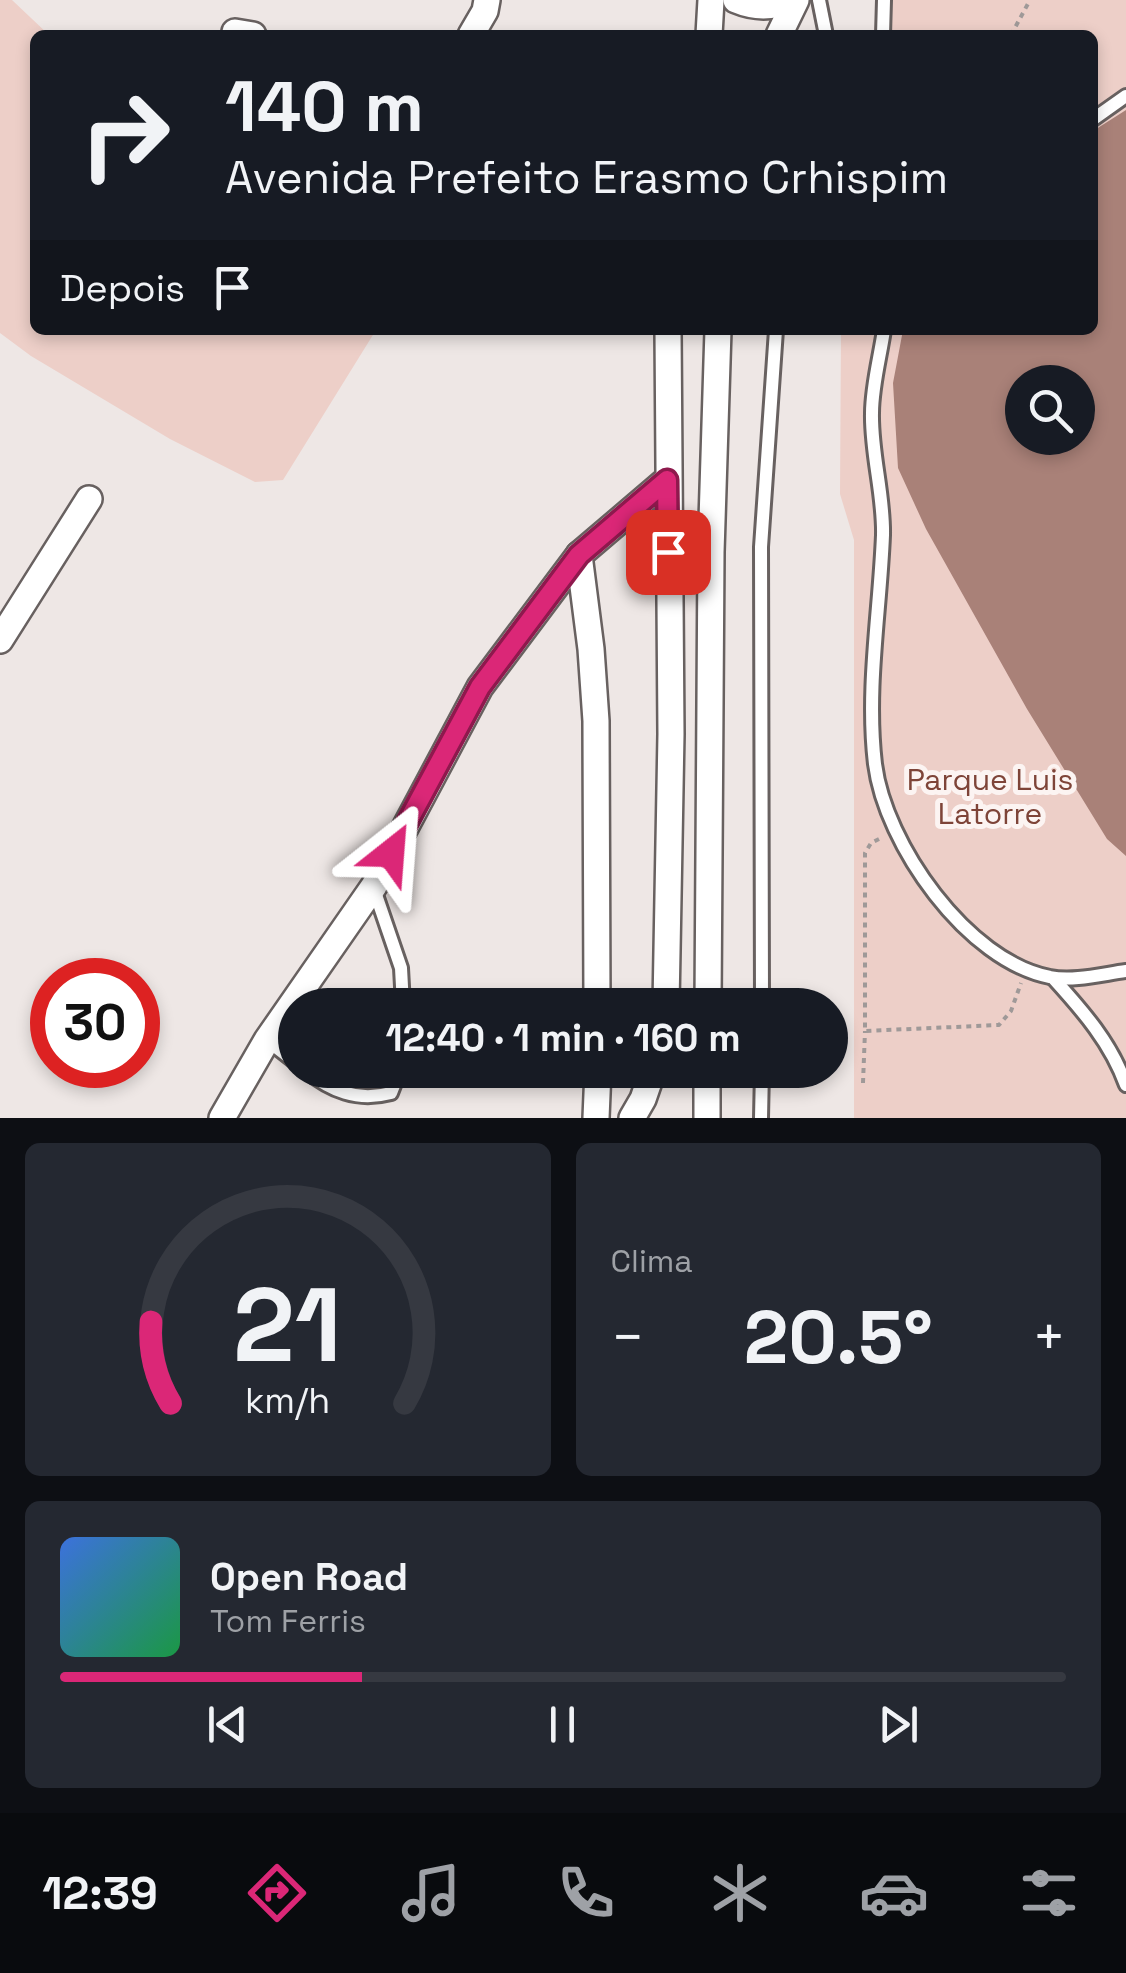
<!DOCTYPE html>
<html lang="pt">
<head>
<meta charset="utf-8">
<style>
  :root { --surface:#171b24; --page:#242831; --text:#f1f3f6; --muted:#9ea1a6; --line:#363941; --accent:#db2777 }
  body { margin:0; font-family:"Space Grotesk",sans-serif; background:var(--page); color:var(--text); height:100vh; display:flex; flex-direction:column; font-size:38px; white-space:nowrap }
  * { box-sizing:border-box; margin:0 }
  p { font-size:32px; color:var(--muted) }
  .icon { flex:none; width:55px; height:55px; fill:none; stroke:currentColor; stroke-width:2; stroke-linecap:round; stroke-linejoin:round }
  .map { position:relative; height:1118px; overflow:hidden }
  .side { display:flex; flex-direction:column; gap:25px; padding:25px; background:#0d0f14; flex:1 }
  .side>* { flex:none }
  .banner { position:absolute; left:30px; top:30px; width:1068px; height:305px; border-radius:15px; box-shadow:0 5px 15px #0003; background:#171b24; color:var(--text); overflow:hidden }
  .fabs { position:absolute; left:1005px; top:365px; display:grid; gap:20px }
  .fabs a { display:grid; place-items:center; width:90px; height:90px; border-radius:50%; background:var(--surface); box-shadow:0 5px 15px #0003; font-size:50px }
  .speed { position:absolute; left:30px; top:958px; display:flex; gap:20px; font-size:50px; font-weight:700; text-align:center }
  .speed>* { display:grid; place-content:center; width:130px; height:130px; border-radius:50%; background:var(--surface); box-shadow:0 5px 15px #0003; line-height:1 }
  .speed .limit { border:15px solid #d22; background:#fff; color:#111 }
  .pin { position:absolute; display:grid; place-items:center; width:85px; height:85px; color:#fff; margin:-42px; border-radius:20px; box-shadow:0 5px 15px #0006 }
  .me { position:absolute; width:110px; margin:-55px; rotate:28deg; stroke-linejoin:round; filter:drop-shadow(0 0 8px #0008) }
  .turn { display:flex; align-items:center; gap:35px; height:210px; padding:0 30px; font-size:45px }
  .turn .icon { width:130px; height:130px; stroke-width:2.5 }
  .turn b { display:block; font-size:70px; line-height:85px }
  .then { display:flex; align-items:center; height:95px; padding:0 30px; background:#0003; gap:20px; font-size:38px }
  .big { font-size:75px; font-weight:700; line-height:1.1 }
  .side .widget { flex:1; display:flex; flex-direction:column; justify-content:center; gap:15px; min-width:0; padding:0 35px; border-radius:15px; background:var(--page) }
  .side .dial { align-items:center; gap:0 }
  .dial svg { height:260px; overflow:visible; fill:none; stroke:var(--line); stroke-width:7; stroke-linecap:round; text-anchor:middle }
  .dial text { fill:var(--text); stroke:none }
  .song { display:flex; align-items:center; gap:30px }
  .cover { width:120px; height:120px; border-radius:15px; background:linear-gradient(135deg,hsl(220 70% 55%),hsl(140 70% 35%)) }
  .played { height:10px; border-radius:5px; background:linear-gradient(90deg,var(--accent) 30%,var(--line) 30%) }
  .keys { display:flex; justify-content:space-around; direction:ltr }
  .heat { display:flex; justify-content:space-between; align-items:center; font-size:55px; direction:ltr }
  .side .tiles { flex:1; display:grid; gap:25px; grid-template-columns:1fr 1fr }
  .widget:last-child { grid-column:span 2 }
  .trip { position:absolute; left:278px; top:988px; width:570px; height:100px; border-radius:50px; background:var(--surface); box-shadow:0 5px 15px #0003; font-weight:700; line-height:100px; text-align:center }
  .menu { display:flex; height:160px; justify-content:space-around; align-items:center; background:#090b0e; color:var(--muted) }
  .menu .icon { width:70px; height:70px }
  .menu .selected { color:var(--accent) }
  .menu b { font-size:45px; color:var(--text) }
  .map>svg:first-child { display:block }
  .green { fill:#edcfc8; fill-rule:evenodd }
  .water { fill:#a98178; fill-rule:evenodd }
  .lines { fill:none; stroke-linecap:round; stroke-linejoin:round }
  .lane-casing { stroke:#686160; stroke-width:18 }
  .street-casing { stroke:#686160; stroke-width:30 }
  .path { stroke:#9f9998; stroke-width:4; stroke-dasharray:5 5; stroke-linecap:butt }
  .lane { stroke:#fff; stroke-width:12 }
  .street { stroke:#fff; stroke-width:25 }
  .route-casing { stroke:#8e194d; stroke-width:25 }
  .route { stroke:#db2777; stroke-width:18 }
  .labels { text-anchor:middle; stroke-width:10; stroke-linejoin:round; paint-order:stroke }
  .park-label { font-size:30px; fill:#7e4438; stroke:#fcf4f2 }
</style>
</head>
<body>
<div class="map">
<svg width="1126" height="1118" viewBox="0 0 1126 1118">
  <rect width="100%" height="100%" fill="#eee7e5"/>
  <g class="green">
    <polygon points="0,0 12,0 49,35 35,35 35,330 376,330 283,480 255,482 170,439 31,356 0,333"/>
    <path d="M877,0h249v1118h-272v-578l-14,-46 1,-164h251v-295h-218zM1022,382h56v56h-56z"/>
  </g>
  <path class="water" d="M1126,110v746l-19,-17 -80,-130 -101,-180 -28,-61 -5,-85 10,-53h189l1,-199zM1022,382h56v56h-56z"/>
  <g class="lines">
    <g class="lane-casing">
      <g id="lane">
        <polyline points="819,0 826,35"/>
        <polyline points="883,35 884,0"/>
        <polyline points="1092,120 1126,96"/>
        <path d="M884,330c-4,27 -12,56 -12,83 -1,41 12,81 11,122 -3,76 -17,153 -8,229 10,80 92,197 175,213 23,5 53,-3 76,-6"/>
        <polyline points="374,889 401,968 403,1005"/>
        <path d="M1053,978c30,33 58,65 73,107"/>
        <polyline points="762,1005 761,547 776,330"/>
        <polyline points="267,1040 295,1062"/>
        <path d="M305,1070c26,21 52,32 86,23l9,-23"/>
        <polyline points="761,1118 762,1070"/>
      </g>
    </g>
    <g class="street-casing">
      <g id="street">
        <path d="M736,0c19,8 36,8 54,0"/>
        <polyline points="235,32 253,35"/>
        <polyline points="471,35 485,11 487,0"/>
        <polyline points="709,35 711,0"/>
        <polyline points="779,35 796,0"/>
        <polyline points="579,555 591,649 596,721 597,1005"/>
        <polyline points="0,640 89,499"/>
        <polyline points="666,1005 671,734 668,330"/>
        <polyline points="708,1005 711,552 718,330"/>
        <polyline points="222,1118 267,1040 374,886 480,687 579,555 667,480"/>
        <polyline points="596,1118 598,1070"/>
        <polyline points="632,1118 643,1099 653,1070"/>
        <polyline points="707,1118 707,1070"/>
      </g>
    </g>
    <g class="path">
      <polyline points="1011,35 1030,0"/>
      <polyline points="879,839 871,843 865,853 865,1031 999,1025 1011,1011 1021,983"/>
      <polyline points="863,1083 865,1031"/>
    </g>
    <use href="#lane" class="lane"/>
    <use href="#street" class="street"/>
  </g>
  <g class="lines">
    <g class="route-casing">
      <polyline id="route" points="391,853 480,687 579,555 667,480 668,552"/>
    </g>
    <use href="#route" class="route"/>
  </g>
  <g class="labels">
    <g class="park-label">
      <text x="990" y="790">Parque Luis<tspan x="990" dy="34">Latorre</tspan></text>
    </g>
  </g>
</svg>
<div class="fabs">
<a><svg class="icon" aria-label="search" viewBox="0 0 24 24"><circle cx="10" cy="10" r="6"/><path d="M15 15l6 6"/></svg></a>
</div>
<div class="speed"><div class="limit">30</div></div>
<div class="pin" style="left:668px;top:552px;background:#d93025"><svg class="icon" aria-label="arrive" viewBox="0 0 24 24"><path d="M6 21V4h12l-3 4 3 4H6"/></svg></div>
<svg class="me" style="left:391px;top:853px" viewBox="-20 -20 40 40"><path d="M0-17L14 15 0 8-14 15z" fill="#db2777" stroke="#fff" stroke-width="4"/></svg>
<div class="trip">12:40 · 1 min · 160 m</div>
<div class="banner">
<div class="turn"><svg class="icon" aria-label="right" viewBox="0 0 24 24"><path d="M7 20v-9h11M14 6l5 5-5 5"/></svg><div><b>140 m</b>Avenida Prefeito Erasmo Crhispim</div></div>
<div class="then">Depois<svg class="icon" aria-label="arrive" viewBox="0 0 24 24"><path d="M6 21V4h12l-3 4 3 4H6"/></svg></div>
</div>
</div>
<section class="side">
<div class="tiles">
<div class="widget dial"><svg viewBox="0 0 100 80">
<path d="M14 69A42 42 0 1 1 86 69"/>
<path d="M14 69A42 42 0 0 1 8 44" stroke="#db2777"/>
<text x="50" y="56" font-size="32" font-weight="700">21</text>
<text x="50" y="72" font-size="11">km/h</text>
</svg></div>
<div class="widget"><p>Clima</p>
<div class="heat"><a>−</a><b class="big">20.5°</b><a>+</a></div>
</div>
<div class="widget">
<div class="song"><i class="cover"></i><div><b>Open Road</b><p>Tom Ferris</p></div></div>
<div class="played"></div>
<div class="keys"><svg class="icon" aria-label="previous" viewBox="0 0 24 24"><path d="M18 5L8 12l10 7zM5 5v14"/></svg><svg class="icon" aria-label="pause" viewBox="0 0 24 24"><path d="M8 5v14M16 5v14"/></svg><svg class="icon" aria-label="next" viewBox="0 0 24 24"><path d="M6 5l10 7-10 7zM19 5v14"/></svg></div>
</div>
</div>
</section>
<nav class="menu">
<b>12:39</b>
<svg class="icon selected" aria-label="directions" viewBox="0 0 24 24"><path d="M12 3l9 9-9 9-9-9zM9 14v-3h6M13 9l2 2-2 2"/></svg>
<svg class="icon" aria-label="music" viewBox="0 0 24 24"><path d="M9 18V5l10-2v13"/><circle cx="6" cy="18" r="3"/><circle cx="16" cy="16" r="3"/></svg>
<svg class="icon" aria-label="phone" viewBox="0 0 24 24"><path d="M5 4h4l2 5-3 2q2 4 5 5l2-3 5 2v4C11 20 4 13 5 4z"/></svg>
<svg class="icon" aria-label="climate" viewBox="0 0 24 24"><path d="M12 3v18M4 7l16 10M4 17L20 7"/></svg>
<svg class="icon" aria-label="car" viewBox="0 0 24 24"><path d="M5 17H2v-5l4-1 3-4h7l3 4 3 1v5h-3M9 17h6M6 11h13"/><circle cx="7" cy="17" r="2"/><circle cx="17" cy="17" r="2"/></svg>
<svg class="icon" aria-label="filters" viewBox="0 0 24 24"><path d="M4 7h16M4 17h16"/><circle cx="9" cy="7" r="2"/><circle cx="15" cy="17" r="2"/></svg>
</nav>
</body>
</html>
